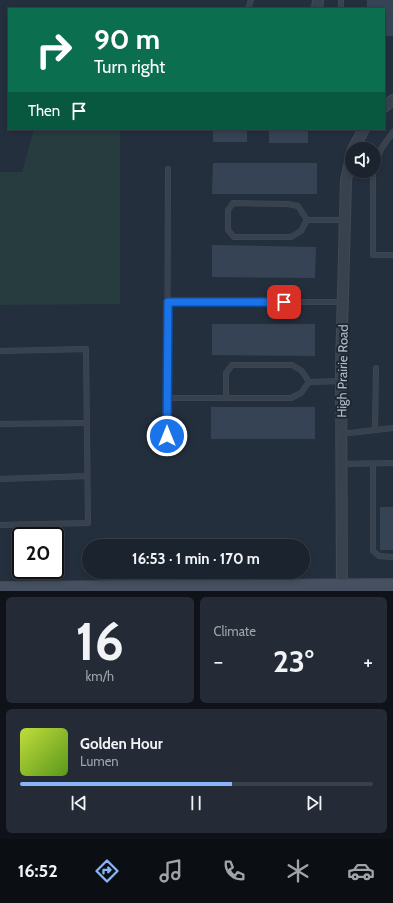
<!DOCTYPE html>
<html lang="en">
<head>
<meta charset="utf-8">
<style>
  :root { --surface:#1b232e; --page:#242b36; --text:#f1f3f6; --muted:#a0a4aa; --line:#39404a; --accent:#8ab4f8 }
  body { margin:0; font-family:Cabin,sans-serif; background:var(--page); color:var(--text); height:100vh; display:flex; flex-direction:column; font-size:15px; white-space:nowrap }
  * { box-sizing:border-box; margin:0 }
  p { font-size:13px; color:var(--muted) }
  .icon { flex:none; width:22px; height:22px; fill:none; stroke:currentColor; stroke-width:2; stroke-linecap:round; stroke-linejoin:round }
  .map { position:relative; height:591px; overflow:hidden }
  .side { display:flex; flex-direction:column; gap:6px; padding:6px; background:#0f1319; flex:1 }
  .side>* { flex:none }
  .top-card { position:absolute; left:8px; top:8px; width:377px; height:122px; border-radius:0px; box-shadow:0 2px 6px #0003,0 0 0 1px var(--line); background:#0b6e4f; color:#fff; overflow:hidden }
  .fabs { position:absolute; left:345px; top:142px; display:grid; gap:8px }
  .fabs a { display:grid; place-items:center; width:36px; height:36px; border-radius:50%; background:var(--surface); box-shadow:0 2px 6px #0003,0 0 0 1px var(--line); font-size:20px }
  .speed { position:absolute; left:12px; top:527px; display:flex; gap:8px; font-size:20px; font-weight:700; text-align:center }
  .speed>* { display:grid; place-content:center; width:52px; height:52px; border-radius:50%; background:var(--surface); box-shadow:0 2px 6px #0003,0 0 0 1px var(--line); line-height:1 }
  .speed .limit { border:2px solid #111; border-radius:6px; background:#fff; color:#111 }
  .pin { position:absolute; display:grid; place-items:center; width:34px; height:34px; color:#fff; margin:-17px; border-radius:8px; box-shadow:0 2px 6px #0006 }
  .me { position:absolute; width:44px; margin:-22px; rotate:0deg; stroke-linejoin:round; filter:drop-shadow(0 0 3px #0008) }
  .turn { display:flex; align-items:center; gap:14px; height:84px; padding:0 20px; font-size:18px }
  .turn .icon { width:52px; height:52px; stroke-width:2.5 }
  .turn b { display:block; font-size:28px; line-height:34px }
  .then { display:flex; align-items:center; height:38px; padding:0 20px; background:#0003; gap:8px; font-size:15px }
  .big { font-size:30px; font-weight:800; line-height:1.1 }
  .side .tile { flex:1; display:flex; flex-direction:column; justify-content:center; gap:6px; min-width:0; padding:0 14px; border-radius:6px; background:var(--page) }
  .side .dial { align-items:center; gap:0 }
  .dial b { font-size:52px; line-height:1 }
  .song { display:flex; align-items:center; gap:12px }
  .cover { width:48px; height:48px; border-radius:6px; background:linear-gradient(135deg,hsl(70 70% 55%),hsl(90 70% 35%)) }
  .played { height:4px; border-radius:2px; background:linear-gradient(90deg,var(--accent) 60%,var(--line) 60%) }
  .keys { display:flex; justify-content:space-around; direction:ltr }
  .heat { display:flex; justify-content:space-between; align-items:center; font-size:22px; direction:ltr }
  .side .tiles { flex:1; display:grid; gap:6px; grid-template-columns:1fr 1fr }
  .tile:last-child { grid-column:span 2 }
  .trip { position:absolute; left:82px; top:539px; width:228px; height:40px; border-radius:20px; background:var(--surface); box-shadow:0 2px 6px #0003,0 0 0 1px var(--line); font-weight:800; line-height:40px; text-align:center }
  .menu { display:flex; height:64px; justify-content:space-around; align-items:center; background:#0b0e12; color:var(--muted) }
  .menu .icon { width:28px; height:28px }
  .menu .selected { color:var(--accent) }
  .menu b { font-size:18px; color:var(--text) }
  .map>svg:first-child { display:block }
  .green { fill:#263c3f }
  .building { fill:#364354 }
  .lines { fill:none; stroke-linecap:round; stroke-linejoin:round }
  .lane-casing { stroke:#414a57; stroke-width:6 }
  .street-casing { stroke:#414a57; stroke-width:12 }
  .secondary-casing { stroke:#414a57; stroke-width:16 }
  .lane { stroke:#38414e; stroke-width:5 }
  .street { stroke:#38414e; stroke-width:10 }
  .secondary { stroke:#465061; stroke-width:14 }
  .route-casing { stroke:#114b97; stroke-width:10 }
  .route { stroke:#1a73e8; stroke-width:7 }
  .labels { text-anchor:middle; stroke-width:4; stroke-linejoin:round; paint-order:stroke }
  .street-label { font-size:13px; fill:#b4bcc9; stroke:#1d2633 }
</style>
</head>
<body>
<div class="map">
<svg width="393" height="591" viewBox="0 0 393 591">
  <rect width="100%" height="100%" fill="#242f3e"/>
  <polygon class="green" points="34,129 120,129 120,304 0,305 0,172 22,172"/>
  <g class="building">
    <polygon points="367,0 393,0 393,36 384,36 384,9 367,9"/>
    <rect x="213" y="129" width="34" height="13"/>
    <rect x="269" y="129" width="39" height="14"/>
    <polygon points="213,163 317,163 317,194 212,194"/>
    <polygon points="212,245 316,247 315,278 212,277"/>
    <polygon points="212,324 315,324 315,356 212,355"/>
    <rect x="211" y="407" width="104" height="32"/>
    <rect x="380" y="507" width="13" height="43"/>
  </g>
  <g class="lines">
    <g class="lane-casing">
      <g id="lane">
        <polyline points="248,9 251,0"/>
        <polyline points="341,9 341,0"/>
        <polyline points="374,168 381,149 393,132"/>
        <polyline points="373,171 373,255 393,255"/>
        <polyline points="307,220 301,231 291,237 234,237 228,230 228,210 233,203 288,204 298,206 307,220 345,220"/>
        <polyline points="167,302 343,302"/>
        <polyline points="0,351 86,349 88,523 0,525"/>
        <polyline points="309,382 301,393 291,398 226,398 226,373 232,365 292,365 302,371 309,382 341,381"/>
        <polyline points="167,398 226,398"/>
        <polyline points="0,424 87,423"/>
        <polyline points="375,430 376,368"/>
        <polyline points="341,434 393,428"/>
        <polyline points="167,436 168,169"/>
        <polyline points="342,464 393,463"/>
        <polyline points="373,464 373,551 379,556 393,557"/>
        <polyline points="0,479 87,476"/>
      </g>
    </g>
    <g class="street-casing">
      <g id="street">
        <polyline points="317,9 318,0"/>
        <polyline points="384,107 393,100"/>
        <polyline points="353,149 364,129"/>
        <polyline points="342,591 341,368 346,180 352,152"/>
      </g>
    </g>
    <g class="secondary-casing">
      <polyline id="secondary" points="0,589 393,586"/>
    </g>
    <use href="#lane" class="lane"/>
    <use href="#street" class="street"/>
    <use href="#secondary" class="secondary"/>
  </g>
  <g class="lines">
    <g class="route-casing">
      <polyline id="route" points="167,436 168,302 284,302"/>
    </g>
    <use href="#route" class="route"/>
  </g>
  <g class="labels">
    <g class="street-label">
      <text transform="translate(342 371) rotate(-89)" y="5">High Prairie Road</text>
    </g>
  </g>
</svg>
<div class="fabs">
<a><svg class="icon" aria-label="sound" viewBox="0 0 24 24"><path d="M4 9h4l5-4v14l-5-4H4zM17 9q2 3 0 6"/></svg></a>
</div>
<div class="speed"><div class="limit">20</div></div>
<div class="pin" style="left:284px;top:302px;background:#d93025"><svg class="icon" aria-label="arrive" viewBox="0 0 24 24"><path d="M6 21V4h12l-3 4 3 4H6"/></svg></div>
<svg class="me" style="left:167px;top:436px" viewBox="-20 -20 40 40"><circle r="17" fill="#1a73e8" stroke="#fff" stroke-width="3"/><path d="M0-11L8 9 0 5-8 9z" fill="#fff"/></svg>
<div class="trip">16:53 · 1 min · 170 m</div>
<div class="top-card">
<div class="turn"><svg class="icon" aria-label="right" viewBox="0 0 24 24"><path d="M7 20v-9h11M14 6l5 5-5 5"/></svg><div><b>90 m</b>Turn right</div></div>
<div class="then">Then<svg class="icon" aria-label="arrive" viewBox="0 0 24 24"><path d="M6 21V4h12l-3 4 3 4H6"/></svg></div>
</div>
</div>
<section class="side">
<div class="tiles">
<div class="tile dial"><b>16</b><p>km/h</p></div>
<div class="tile"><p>Climate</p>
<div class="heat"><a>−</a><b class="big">23°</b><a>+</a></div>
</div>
<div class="tile">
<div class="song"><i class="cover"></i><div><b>Golden Hour</b><p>Lumen</p></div></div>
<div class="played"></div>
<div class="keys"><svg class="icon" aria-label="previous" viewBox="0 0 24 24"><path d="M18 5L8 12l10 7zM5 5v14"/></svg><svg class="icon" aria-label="pause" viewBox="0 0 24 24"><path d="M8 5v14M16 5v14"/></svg><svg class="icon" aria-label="next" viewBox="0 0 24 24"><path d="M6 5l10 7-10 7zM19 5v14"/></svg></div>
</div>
</div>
</section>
<nav class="menu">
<b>16:52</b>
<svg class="icon selected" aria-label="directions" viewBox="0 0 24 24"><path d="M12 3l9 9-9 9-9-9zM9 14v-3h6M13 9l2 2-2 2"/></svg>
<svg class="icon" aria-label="music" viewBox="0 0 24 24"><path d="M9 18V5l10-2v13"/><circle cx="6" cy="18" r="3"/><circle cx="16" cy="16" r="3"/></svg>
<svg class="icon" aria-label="phone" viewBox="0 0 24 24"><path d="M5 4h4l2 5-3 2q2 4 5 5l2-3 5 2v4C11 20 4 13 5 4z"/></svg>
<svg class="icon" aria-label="climate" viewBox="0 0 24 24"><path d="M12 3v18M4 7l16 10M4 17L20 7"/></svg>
<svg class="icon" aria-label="car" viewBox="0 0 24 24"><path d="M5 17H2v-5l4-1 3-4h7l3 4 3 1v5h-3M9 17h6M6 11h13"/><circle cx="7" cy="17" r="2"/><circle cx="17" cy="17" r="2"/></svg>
</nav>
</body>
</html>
